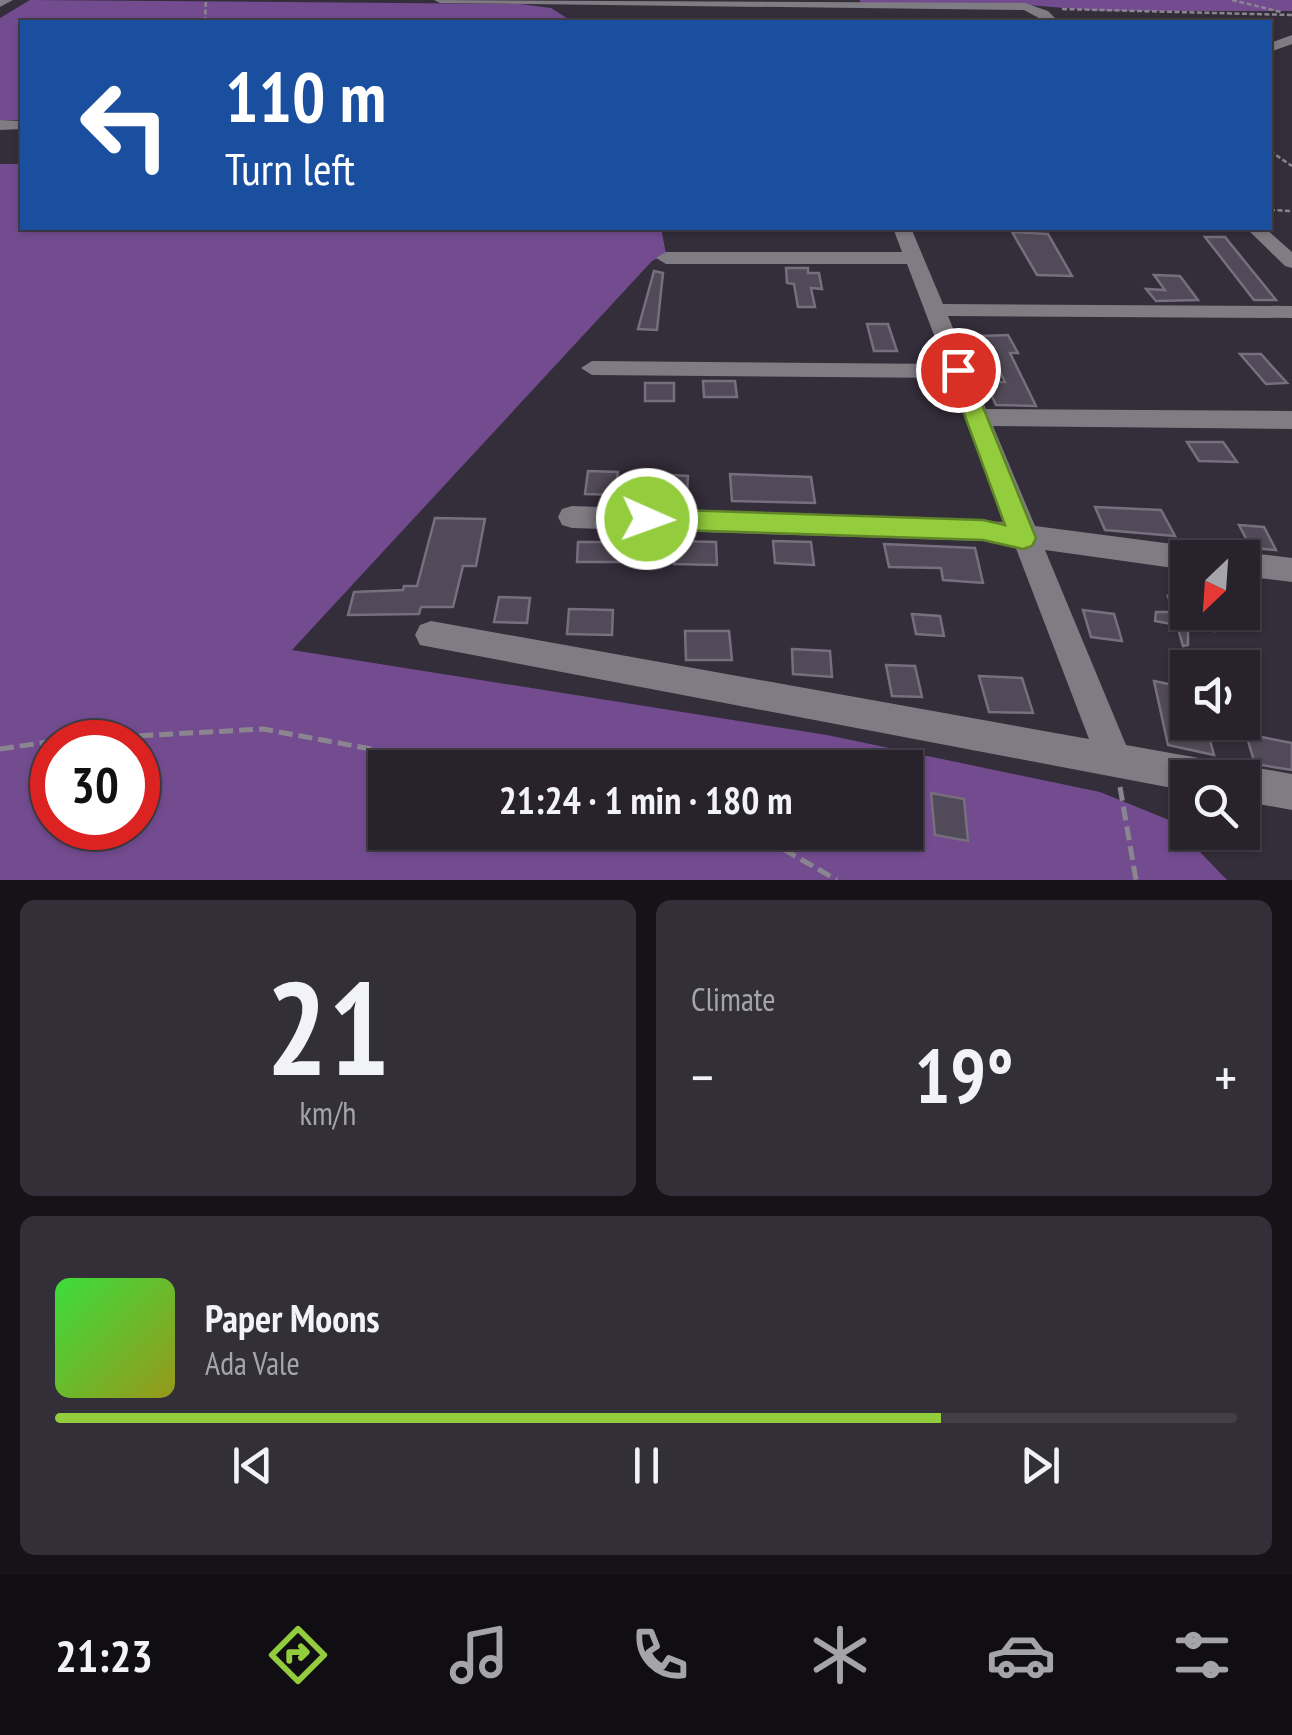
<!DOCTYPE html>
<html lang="en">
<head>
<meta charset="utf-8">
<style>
  :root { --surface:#27222c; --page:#332f38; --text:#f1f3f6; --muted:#a4a4a9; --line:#433f48; --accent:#93cd3d }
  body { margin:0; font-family:"PT Sans Narrow",sans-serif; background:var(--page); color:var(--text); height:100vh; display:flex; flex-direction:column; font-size:38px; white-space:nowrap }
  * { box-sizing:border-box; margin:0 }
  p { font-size:32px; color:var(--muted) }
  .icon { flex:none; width:55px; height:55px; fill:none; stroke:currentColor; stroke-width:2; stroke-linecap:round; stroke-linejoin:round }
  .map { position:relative; height:880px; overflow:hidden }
  .panel { display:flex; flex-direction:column; gap:20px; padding:20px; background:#151318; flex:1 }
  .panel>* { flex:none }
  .top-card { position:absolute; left:20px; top:20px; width:1252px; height:210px; border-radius:0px; box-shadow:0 2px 8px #0004,0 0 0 2px var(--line); background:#1a4fa0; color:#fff; overflow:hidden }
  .needle { width:65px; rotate:205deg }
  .fabs { position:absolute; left:1170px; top:540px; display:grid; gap:20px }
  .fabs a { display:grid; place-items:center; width:90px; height:90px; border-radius:0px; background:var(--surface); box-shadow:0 2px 8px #0004,0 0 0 2px var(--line); font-size:50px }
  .speed { position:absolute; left:30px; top:720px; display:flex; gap:20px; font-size:50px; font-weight:700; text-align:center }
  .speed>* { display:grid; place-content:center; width:130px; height:130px; border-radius:50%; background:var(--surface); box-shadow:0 2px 8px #0004,0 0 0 2px var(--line); line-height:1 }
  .speed .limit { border:15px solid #d22; background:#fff; color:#111 }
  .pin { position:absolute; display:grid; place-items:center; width:85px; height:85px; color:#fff; margin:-42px; border:5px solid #fff; border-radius:50%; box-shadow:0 2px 10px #0007 }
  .me { position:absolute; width:110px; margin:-55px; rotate:92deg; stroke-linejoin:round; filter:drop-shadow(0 0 8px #0008) }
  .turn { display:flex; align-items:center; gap:35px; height:210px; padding:0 40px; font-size:45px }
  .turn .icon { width:130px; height:130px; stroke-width:2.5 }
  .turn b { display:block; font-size:70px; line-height:85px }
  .big { font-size:75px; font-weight:600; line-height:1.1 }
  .panel .card { flex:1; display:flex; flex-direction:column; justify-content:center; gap:15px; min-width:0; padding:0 35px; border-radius:15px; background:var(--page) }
  .panel .dial { align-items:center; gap:0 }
  .dial b { font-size:130px; line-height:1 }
  .song { display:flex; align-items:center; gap:30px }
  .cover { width:120px; height:120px; border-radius:15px; background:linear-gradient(135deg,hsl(120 70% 55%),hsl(60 70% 35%)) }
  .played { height:10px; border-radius:5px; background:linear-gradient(90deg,var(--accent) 75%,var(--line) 75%) }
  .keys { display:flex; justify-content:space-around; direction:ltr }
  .heat { display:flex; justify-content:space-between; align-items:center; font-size:55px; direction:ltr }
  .panel .tiles { flex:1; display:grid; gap:20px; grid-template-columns:1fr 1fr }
  .card:last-child { grid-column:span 2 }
  .trip { position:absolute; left:368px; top:750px; width:555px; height:100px; border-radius:0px; background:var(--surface); box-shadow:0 2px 8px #0004,0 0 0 2px var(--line); font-weight:600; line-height:100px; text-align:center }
  .tab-bar { display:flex; height:160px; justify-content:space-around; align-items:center; background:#100e12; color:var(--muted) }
  .tab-bar .icon { width:70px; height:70px }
  .tab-bar .selected { color:var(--accent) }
  .tab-bar b { font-size:45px; color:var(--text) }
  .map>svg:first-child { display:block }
  .forest { fill:#734c90; fill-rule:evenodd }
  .building { fill:#524a58; stroke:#766f7d; stroke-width:2.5 }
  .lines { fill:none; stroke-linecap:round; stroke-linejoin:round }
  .path-far1 { stroke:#8b8590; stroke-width:2.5; stroke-dasharray:5 2.5; stroke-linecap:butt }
  .path { stroke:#8b8590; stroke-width:5; stroke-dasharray:14 6; stroke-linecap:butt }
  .minor { fill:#807c83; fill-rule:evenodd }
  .route { fill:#93cd3d; stroke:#608528; stroke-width:2.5 }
</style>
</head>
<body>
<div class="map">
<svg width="1292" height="880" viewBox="0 0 1292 880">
  <rect width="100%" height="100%" fill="#342d3a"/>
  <g class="forest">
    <polygon points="30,0 520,4 551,8 573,22 22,22 22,120 0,120 0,18"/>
    <polygon points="859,0 1292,0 1292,11 1101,11 1016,4 864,5"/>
    <path d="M0,164h22v64h639l5,26 -14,7 -360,389 535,85 273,57 69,28 58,60h-1227zM52,742h86v86h-86zM385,768h520v64h-520z"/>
  </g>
  <g class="building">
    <polygon points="1012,232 1048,234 1072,276 1037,275"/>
    <polygon points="1205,237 1225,237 1276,300 1254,300"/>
    <polygon points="786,268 808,268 808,273 819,273 822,289 811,288 815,307 798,307 794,284 787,283"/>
    <polygon points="654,271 663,273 657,330 638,329"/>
    <polygon points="1154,275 1180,276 1198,300 1156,301 1146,289 1165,290"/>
    <polygon points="867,324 888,324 897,351 874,351"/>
    <polygon points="1008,335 1018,353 1010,353 1036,406 996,405 985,382 1005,382 982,336"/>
    <polygon points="1240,354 1261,354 1287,383 1266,384"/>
    <polygon points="703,381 735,381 737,397 704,397"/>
    <rect x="645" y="383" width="29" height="18"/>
    <polygon points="1187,442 1223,442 1237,462 1199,461"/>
    <polygon points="588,471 618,472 615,495 585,494"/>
    <polygon points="651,474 688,476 687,494 650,492"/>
    <polygon points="730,474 811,477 815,503 732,501"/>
    <polygon points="1095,507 1161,510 1175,536 1105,530"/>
    <polygon points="435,518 485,519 476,566 463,566 453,607 421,607 419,614 348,615 354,592 403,590 404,586 417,586"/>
    <polygon points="1239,525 1264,527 1276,550 1251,548"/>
    <polygon points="674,541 716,542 717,565 674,564"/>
    <polygon points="773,541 811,542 814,565 775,563"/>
    <polygon points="578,542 621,542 621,562 577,562"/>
    <polygon points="884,544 975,548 983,583 943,580 941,568 889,567"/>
    <polygon points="1168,596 1188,599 1188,612 1208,612 1214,631 1188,627 1188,645 1183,646 1177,625 1155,621 1156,612 1173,612"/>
    <polygon points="499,597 530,598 527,623 494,622"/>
    <polygon points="569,609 613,610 612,635 567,634"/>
    <polygon points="1083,610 1114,614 1122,641 1091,637"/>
    <polygon points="912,614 940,616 944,636 916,634"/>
    <polygon points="685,631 729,631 732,660 686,660"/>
    <polygon points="792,649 830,651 832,677 793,674"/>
    <polygon points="886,665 915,666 922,697 892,696"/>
    <polygon points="979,676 1022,678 1033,713 989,712"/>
    <polygon points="1154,681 1188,688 1188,722 1205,722 1214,755 1168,745"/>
    <polygon points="1246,734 1292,743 1292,770 1255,764"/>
    <polygon points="931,793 964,799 968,841 935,835"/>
  </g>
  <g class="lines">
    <g class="path-far1">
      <polyline points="1232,0 1281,12"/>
      <polyline points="1062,9 1292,15"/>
      <polyline points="205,22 206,0"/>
      <polyline points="1270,151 1292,166"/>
      <polyline points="1270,210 1292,211"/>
    </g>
    <g class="path">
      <polyline points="0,749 62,740 263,729 474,768"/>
      <polyline points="1120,787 1136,880"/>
      <polyline points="726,832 783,849 837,880"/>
    </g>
    <g class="minor">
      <polygon points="0,0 13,0 0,7"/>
      <polygon points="434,0 1025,3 1048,11 1059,22 1046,22 1024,10 440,3"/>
      <polygon points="1292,35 1292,44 1270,52 1270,43"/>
      <polygon points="0,120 22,121 22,129 0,130"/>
      <polygon points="893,228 911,228 943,304 1292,306 1292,318 948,316 986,409 1292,411 1292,429 993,426 1035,526 1188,546 1198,550 1202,558 1188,558 1188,570 1045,550 1126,745 1210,760 1223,765 1227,776 1229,770 1242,765 1292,774 1292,810 1242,801 1242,778 1188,778 1188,791 420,645 415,635 420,625 431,621 1089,739 1015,546 983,541 572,528 562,525 558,517 562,509 572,506 1006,522 951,378 592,375 581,368 592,361 945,364 907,264 666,264 656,258 666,252 902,252"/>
      <polygon points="1246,228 1265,228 1292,252 1292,268 1285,266"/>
      <polygon points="1242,552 1292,558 1292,582 1242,576 1242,558 1231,558"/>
    </g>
  </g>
  <polygon class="route" points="958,363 968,370 1036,538 1032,546 1023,549 983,540 647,529 638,526 635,519 638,512 647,509 983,520 1005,525 948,370"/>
</svg>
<div class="fabs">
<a><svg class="needle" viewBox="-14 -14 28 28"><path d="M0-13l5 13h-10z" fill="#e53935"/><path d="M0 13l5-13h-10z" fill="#a4a4a9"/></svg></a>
<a><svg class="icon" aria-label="sound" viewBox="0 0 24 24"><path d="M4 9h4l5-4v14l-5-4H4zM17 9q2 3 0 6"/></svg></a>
<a><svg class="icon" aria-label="search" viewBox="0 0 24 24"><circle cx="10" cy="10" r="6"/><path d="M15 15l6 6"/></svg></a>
</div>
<div class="speed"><div class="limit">30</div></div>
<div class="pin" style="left:958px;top:370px;background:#d93025"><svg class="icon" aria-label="arrive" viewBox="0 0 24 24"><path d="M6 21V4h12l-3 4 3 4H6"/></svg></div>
<svg class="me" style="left:647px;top:519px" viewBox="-20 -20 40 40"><circle r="17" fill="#93cd3d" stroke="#fff" stroke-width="3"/><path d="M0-11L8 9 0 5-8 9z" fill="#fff"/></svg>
<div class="trip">21:24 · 1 min · 180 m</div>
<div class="top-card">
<div class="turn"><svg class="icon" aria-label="left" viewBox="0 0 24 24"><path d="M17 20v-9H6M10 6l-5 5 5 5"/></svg><div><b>110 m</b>Turn left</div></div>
</div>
</div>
<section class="panel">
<div class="tiles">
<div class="card dial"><b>21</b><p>km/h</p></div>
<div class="card"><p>Climate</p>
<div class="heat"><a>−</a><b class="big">19°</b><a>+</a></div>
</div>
<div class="card">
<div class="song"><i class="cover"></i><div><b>Paper Moons</b><p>Ada Vale</p></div></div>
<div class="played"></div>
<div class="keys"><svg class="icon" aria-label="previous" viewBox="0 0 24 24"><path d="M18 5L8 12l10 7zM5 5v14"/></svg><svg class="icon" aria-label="pause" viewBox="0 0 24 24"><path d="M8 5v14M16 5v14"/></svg><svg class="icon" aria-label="next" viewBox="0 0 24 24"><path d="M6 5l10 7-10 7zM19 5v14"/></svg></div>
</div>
</div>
</section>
<nav class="tab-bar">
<b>21:23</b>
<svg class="icon selected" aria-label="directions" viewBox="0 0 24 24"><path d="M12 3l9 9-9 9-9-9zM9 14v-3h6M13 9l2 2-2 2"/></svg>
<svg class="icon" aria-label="music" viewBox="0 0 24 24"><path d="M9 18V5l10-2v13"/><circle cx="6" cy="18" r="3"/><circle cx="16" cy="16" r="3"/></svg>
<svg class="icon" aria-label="phone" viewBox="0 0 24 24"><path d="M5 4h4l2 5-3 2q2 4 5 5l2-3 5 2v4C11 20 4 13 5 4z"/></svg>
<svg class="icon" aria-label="climate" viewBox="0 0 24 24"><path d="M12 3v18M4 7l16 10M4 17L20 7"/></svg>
<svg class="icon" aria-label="car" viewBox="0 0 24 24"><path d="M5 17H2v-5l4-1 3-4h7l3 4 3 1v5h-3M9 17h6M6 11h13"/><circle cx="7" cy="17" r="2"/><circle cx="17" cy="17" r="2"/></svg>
<svg class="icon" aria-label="filters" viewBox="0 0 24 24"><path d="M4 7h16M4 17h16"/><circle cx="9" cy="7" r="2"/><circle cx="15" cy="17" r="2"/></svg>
</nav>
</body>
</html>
